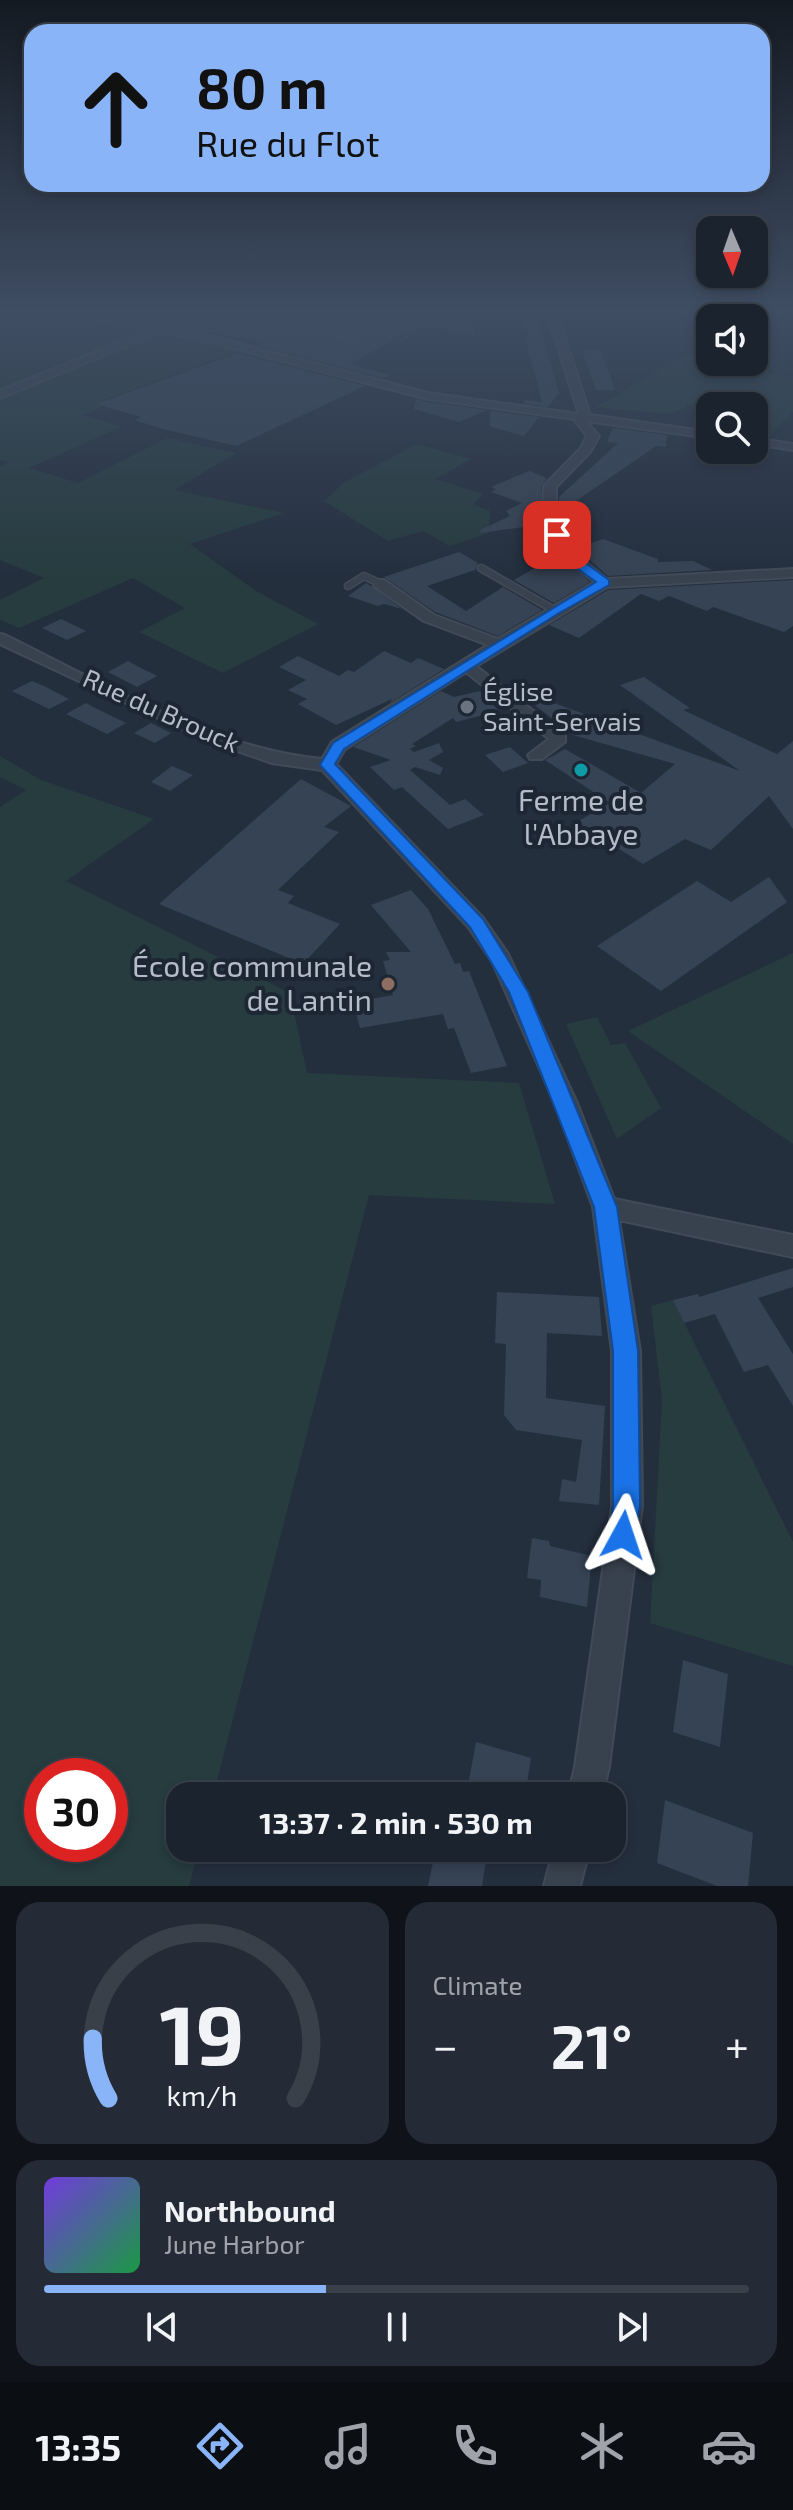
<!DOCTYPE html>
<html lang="en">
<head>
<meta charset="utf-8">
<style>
  :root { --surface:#1b232e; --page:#242b36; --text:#f1f3f6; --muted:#a0a4aa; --line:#39404a; --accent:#8ab4f8 }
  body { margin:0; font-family:"Exo 2",sans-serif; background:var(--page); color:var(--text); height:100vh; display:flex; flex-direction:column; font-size:30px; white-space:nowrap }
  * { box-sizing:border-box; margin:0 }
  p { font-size:26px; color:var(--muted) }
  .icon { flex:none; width:44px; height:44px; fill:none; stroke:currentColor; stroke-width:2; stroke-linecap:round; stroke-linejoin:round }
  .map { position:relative; height:1886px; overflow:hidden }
  .drawer { display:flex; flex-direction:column; gap:16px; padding:16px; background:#0f1319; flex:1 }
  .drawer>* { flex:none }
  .guide { position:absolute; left:24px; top:24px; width:746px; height:168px; border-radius:24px; box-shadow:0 4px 12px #0003,0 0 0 2px var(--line); background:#8ab4f8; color:#111; overflow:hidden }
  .needle { width:52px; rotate:178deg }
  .tools { position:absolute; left:696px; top:216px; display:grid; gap:16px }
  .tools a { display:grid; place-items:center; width:72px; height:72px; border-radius:16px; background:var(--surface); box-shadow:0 4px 12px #0003,0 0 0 2px var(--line); font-size:40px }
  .speed { position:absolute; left:24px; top:1758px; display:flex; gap:16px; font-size:40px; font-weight:700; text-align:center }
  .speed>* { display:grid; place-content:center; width:104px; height:104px; border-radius:50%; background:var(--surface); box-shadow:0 4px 12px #0003,0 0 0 2px var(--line); line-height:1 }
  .speed .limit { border:12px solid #d22; background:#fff; color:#111 }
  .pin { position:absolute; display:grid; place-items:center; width:68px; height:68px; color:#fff; margin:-34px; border-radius:16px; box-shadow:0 4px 12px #0006 }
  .me { position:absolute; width:88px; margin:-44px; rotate:5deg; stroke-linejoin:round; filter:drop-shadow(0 0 6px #0008) }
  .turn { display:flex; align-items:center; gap:28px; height:168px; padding:0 40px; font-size:36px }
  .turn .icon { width:104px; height:104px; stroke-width:2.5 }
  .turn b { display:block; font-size:56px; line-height:68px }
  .big { font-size:60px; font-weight:700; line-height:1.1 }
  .drawer .tile { flex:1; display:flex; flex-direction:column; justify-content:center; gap:12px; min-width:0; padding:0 28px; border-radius:24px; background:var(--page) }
  .drawer .dial { align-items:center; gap:0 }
  .dial svg { height:208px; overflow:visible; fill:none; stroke:var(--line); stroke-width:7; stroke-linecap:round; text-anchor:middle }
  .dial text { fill:var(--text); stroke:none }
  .song { display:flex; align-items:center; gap:24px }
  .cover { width:96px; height:96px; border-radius:12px; background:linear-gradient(135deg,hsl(260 70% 55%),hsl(140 70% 35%)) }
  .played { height:8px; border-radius:4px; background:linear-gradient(90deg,var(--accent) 40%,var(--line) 40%) }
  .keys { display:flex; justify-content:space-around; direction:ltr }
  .heat { display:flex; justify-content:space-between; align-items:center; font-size:44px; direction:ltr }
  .drawer .tiles { flex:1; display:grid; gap:16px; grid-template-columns:1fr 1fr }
  .tile:last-child { grid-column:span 2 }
  .trip { position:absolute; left:166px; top:1782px; width:460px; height:80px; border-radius:24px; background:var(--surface); box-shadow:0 4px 12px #0003,0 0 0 2px var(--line); font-weight:700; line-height:80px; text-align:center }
  .tabs { display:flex; height:128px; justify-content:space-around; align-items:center; background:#0b0e12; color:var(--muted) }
  .tabs .icon { width:56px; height:56px }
  .tabs .active { color:var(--accent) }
  .tabs b { font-size:36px; color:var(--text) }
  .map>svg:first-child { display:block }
  .green { fill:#263c3f; fill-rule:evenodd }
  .building { fill:#364354 }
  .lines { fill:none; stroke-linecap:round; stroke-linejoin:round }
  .lane-casing { stroke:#414a57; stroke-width:9 }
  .street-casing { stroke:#414a57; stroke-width:4 }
  .path { stroke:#3f5557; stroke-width:2; stroke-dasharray:3 3; stroke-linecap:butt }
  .lane { stroke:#38414e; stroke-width:6 }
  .street { fill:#38414e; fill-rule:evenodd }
  .route { fill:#1a73e8; stroke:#114b97; stroke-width:2 }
  .worship-dot { fill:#6b7280; stroke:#1d2633; stroke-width:3 }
  .culture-dot { fill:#0f9aa8; stroke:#1d2633; stroke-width:3 }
  .education-dot { fill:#8d6e63; stroke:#1d2633; stroke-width:3 }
  .labels { text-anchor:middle; stroke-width:8; stroke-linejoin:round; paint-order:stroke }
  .far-poi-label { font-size:26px; fill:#b4bcc9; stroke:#1d2633; text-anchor:start }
  .far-street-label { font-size:26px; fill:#b4bcc9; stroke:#1d2633 }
  .poi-label { font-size:30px; fill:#b4bcc9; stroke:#1d2633 }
</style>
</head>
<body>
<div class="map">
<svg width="793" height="1886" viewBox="0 0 793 1886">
  <rect width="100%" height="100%" fill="#242f3e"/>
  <g class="green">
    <polygon points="0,313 48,313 150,330 0,392"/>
    <polygon points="158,331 238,351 96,403 102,406 84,415 121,427 29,468 78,483 167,438 236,453 174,490 284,513 190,544 256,591 318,624 223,673 139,632 185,608 133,578 19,628 0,620 0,600 44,578 0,560 0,467 7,462 0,460 0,398"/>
    <polygon points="688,354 793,378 793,412 766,440 754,439 754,406 702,402 668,414 596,407"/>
    <polygon points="417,444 471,459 435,479 483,494 473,504 490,511 489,533 450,546 423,531 388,541 324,501 345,482"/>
    <path d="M0,756l41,24 113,39 -88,62 224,112 17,80 212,10 36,121 -186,-9 -156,601h-33v52h19l-10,38h-189v-1079l26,-17 -26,-13zM110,1776v68h-68v-68z"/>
    <polygon points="793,953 793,1144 628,1031"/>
    <polygon points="597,1017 611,1045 625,1043 661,1108 617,1139 566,1024"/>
    <polygon points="673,1300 793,1542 793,1666 650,1623 662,1400 651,1306"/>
  </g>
  <g class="building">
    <polygon points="144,313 211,313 184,327 143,320"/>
    <polygon points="232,313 299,313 385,334 394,329 392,325 336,313 368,313 417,328 349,364 389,375 383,378 257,345 264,342 203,331"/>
    <polygon points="456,313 471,313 475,336 430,327 458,320 460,316"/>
    <polygon points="517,313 536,313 559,393 548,407 523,403 526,400 542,402 525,337 528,334"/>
    <polygon points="582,350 601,350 615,390 596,390"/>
    <polygon points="238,353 365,386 236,446 163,429 134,420 141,417 96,404"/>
    <polygon points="416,399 428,402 487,410 459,422 414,409"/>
    <polygon points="491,411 539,417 524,436 489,426"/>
    <polygon points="613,428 667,435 666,447 656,446 560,512 559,497 618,443 607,442"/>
    <polygon points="529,471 547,478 541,486 544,524 481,533 480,530 510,516 506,511 522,503 491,492 496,489 491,487"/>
    <polygon points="603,539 658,559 658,562 693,561 712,570 608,576 576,548"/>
    <polygon points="459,552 478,563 475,570 427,586 466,611 503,587 542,610 498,636 435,612 384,577"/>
    <polygon points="559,554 590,582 554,603 514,580"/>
    <polygon points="793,580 793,626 784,632 713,607 707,611 669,596 659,601 641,594 579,638 549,625 608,590"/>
    <polygon points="366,583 371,586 402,609 384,604 378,606 348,596"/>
    <polygon points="61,619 86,631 67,640 42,628"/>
    <polygon points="384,651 411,663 418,658 444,669 390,703 392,699 336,725 298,704 307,699 288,690 306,680 279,667 298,656 339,676 348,670 354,672"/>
    <polygon points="128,661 141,668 157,676 137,687 108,672"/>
    <polygon points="644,677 690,708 683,710 777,754 793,741 793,829 769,796 711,850 685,839 643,864 577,822 610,803 545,760 549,758 565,749 641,793 675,764 573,735 513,688 740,771 620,685"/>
    <polygon points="32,681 44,686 69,699 49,709 12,691"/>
    <polygon points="441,691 454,697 480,691 499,711 456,722 453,718 412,744 416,746 410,749 414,752 439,743 443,752 429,760 443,768 440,775 415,767 410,770 450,805 465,799 484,815 448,829 402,787 394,790 370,767 391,760 353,747"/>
    <polygon points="86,703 93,707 126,723 107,734 66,714"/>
    <polygon points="151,723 171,733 155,743 134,733"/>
    <polygon points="510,747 528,763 503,772 485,755"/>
    <polygon points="172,766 193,775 170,791 151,782"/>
    <polygon points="301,779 351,806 324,827 339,832 278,890 294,896 288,903 340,924 303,964 159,904"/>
    <polygon points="769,877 787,902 661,991 597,946 697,881 731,902"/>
    <polygon points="411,890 428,909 455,964 460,963 463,972 469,971 507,1066 471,1073 454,1028 448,1029 443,1014 360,1028 353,1002 393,995 383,961 390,960 386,952 411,952 371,905"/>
    <polygon points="793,1268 793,1287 758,1298 793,1354 793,1406 768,1365 744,1372 715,1314 684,1323 673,1300 698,1294 699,1297"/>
    <polygon points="497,1292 599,1297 602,1336 547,1333 546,1398 605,1406 599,1505 559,1501 562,1479 576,1482 582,1440 516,1430 504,1415 506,1344 495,1343"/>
    <polygon points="532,1538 549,1541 550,1546 592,1556 587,1607 540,1597 541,1580 527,1578"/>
    <polygon points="683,1660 728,1674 720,1747 673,1732"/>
    <polygon points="476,1742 531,1758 525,1796 466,1796"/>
    <polygon points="665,1800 753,1833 748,1886 717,1886 657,1863"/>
    <polygon points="436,1848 488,1848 482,1886 428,1886"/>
  </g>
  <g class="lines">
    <g class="lane-casing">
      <g id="lane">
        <polyline points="481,568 554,610"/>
        <polyline points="348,586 364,576 379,583"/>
      </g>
    </g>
    <g class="street-casing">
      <g id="street">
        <path d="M65,313h20l99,17 34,-17h11l-34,19 233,61 151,21 -32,-101h10l33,102 120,17v6l-124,-17 13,15 -9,16 -34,35c-2,49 14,64 51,92l186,-10v8l-186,10 -131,79 89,70v6l-23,17h-12l-2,-4 21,-16 -83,-67 -121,77 -9,15 147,154 25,36 69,149 37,96 179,36v22l-174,-37 21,131 2,155 -33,261 -7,29h-34l7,-29 37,-261v-155l-19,-144 -38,-104 -63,-142 -23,-33 -147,-158 -50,-7 -69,-24 -203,-95v-10l5,1c97,48 208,114 317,124l10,-17 156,-97 -64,-24 -50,-35v-6h10l50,35 64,24 97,-57c-38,-28 -54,-47 -51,-96l37,-38 6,-12 -13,-17 -146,-20 -234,-61 -34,-6 -160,66v-7l149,-61z"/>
        <polygon points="302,313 321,313 391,328 386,331"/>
        <polygon points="371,313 422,320 452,314 457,317 422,326"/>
        <polygon points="754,438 793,444 793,450 754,444"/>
        <polygon points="554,1848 590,1848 580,1886 544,1886"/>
      </g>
    </g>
    <g class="path">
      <polyline points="264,322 362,341"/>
      <polyline points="240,334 281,313"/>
      <polyline points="399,341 411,335"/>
    </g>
    <use href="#lane" class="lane"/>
    <use href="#street" class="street"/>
  </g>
  <linearGradient id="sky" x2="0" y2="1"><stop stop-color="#141a22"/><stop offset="0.54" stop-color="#3f4d63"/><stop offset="1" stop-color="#3f4d63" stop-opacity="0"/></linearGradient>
  <rect width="793" height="577" fill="url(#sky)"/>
  <polygon class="route" points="553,533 561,533 572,553 609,580 609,585 559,613 344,749 335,764 483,919 528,992 617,1207 638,1351 640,1506 633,1545 623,1549 613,1545 609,1535 613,1506 613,1351 594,1207 509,992 470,927 320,765 333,743 596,582 563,558"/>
  <circle class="worship-dot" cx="467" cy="707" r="8"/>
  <circle class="culture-dot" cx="581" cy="770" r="8"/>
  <circle class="education-dot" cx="388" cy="984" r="8"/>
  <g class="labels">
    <g class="far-poi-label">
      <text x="483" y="701">Église<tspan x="483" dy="30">Saint-Servais</tspan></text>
    </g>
    <g class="far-street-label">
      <text transform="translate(161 711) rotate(24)" y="9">Rue du Brouck</text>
    </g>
    <g class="poi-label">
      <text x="581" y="811">Ferme de<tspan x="581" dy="34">l'Abbaye</tspan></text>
      <text x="372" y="977" text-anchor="end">École communale<tspan x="372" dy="34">de Lantin</tspan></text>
    </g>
  </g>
</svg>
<div class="tools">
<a><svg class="needle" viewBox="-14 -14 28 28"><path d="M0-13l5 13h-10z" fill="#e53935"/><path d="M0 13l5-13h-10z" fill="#a0a4aa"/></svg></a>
<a><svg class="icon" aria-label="sound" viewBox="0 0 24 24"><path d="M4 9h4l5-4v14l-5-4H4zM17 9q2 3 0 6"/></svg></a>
<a><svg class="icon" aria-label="search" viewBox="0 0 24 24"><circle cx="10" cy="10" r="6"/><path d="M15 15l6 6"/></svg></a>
</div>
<div class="speed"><div class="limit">30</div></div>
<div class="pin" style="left:557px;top:535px;background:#d93025"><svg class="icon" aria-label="arrive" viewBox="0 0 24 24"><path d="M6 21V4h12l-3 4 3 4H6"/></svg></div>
<svg class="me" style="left:623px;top:1535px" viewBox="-20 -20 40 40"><path d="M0-17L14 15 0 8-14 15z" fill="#1a73e8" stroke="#fff" stroke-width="4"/></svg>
<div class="trip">13:37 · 2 min · 530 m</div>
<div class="guide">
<div class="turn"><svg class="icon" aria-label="ahead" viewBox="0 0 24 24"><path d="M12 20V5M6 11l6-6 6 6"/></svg><div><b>80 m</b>Rue du Flot</div></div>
</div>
</div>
<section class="drawer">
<div class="tiles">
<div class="tile dial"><svg viewBox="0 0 100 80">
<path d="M14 69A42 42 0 1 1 86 69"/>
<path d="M14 69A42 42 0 0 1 8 46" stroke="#8ab4f8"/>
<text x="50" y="56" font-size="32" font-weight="700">19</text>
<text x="50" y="72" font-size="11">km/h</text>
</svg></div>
<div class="tile"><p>Climate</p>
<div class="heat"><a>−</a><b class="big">21°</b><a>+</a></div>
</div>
<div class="tile">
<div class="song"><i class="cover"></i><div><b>Northbound</b><p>June Harbor</p></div></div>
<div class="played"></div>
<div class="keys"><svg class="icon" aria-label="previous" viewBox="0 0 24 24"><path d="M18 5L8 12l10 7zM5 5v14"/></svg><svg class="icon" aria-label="pause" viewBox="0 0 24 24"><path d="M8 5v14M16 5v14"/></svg><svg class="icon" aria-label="next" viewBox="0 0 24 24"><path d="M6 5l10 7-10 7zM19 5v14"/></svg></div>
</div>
</div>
</section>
<nav class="tabs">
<b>13:35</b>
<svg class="icon active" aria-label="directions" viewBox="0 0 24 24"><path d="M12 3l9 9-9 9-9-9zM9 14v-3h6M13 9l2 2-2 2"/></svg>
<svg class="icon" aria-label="music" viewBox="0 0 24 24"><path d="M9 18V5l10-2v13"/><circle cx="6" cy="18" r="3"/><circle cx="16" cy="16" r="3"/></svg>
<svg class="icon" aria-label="phone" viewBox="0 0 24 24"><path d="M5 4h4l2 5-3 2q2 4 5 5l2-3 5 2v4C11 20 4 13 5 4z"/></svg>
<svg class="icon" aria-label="climate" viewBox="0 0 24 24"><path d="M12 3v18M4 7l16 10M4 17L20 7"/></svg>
<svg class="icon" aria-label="car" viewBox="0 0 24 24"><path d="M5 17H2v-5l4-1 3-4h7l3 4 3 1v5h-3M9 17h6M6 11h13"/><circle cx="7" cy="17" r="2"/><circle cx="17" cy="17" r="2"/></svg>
</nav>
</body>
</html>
